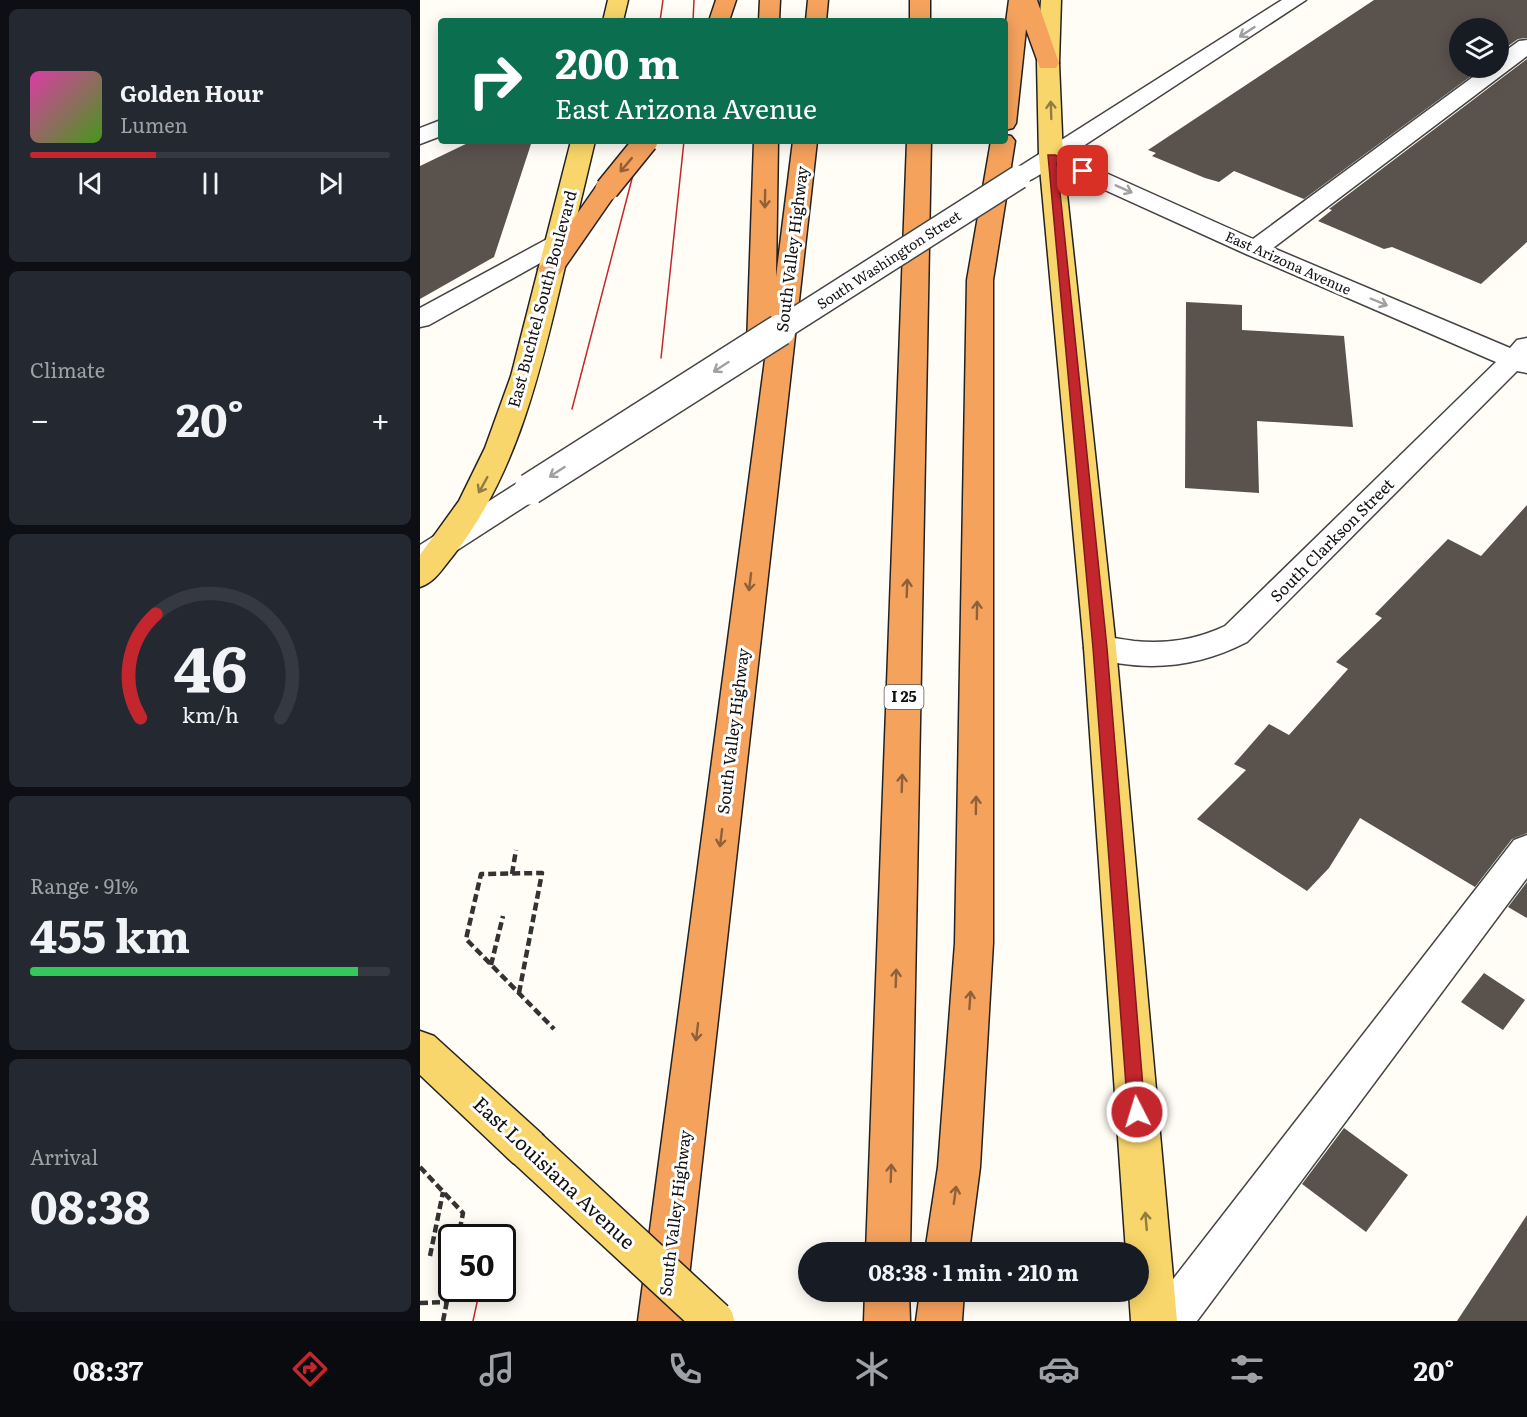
<!DOCTYPE html>
<html lang="en">
<head>
<meta charset="utf-8">
<style>
  :root { --surface:#171b24; --page:#242831; --text:#f1f3f6; --muted:#9ea1a6; --line:#363941; --accent:#c4262e }
  body { margin:0; font-family:Literata,serif; background:var(--page); color:var(--text); height:100vh; display:flex; flex-direction:column; font-size:22px; white-space:nowrap }
  * { box-sizing:border-box; margin:0 }
  p { font-size:20px; color:var(--muted) }
  .icon { flex:none; width:33px; height:33px; fill:none; stroke:currentColor; stroke-width:2; stroke-linecap:round; stroke-linejoin:round }
  .map { position:relative; flex:1; overflow:hidden }
  .drawer { display:flex; flex-direction:column; gap:9px; padding:9px; background:#0d0f14; width:420px }
  .drawer>* { flex:none }
  .hud { position:absolute; left:18px; top:18px; width:570px; height:126px; border-radius:6px; box-shadow:0 3px 15px #0003; background:#0b6e4f; color:#fff; overflow:hidden }
  .tools { position:absolute; left:1029px; top:18px; display:grid; gap:12px }
  .tools a { display:grid; place-items:center; width:60px; height:60px; border-radius:50%; background:var(--surface); box-shadow:0 3px 15px #0003; font-size:30px }
  .speed { position:absolute; left:18px; top:1224px; display:flex; gap:12px; font-size:30px; font-weight:700; text-align:center }
  .speed>* { display:grid; place-content:center; width:78px; height:78px; border-radius:50%; background:var(--surface); box-shadow:0 3px 15px #0003; line-height:1 }
  .speed .limit { border:3px solid #111; border-radius:9px; background:#fff; color:#111 }
  .pin { position:absolute; display:grid; place-items:center; width:51px; height:51px; color:#fff; margin:-26px; border-radius:12px; box-shadow:0 3px 9px #0006 }
  .me { position:absolute; width:66px; margin:-33px; rotate:355deg; stroke-linejoin:round; filter:drop-shadow(0 0 4px #0008) }
  .turn { display:flex; align-items:center; gap:21px; height:126px; padding:0 18px; font-size:27px }
  .turn .icon { width:78px; height:78px; stroke-width:2.5 }
  .turn b { display:block; font-size:42px; line-height:51px }
  .big { font-size:45px; font-weight:700; line-height:1.1 }
  .drawer .card { flex:1; display:flex; flex-direction:column; justify-content:center; gap:9px; min-width:0; padding:0 21px; border-radius:9px; background:var(--page) }
  .drawer .dial { align-items:center; gap:0 }
  .dial svg { height:156px; overflow:visible; fill:none; stroke:var(--line); stroke-width:7; stroke-linecap:round; text-anchor:middle }
  .dial text { fill:var(--text); stroke:none }
  .song { display:flex; align-items:center; gap:18px }
  .cover { width:72px; height:72px; border-radius:9px; background:linear-gradient(135deg,hsl(320 70% 55%),hsl(100 70% 35%)) }
  .played { height:6px; border-radius:3px; background:linear-gradient(90deg,var(--accent) 35%,var(--line) 35%) }
  .keys { display:flex; justify-content:space-around; direction:ltr }
  .heat { display:flex; justify-content:space-between; align-items:center; font-size:33px; direction:ltr }
  .charge { height:9px; border-radius:4px; background:linear-gradient(90deg,#34c759 91%,var(--line) 0) }
  .trip { position:absolute; left:378px; top:1242px; width:351px; height:60px; border-radius:30px; background:var(--surface); box-shadow:0 3px 15px #0003; font-weight:700; line-height:60px; text-align:center }
  .tabs { display:flex; height:96px; justify-content:space-around; align-items:center; background:#090b0e; color:var(--muted) }
  .tabs .icon { width:42px; height:42px }
  .tabs .current { color:var(--accent) }
  .tabs b { font-size:27px; color:var(--text) }
  main { display:flex; flex:1; min-height:0 }
  .map>svg:first-child { display:block }
  .building { fill:#5a524d }
  .lines { fill:none; stroke-linecap:round; stroke-linejoin:round }
  .minor-casing { stroke:#444; stroke-width:3 }
  .major-casing { stroke:#222; stroke-width:3 }
  .highway-casing { stroke:#222; stroke-width:3 }
  .path { stroke:#333; stroke-width:4.5; stroke-dasharray:8 4; stroke-linecap:butt }
  .minor { fill:#fff; fill-rule:evenodd }
  .major { fill:#f9d66b; fill-rule:evenodd }
  .highway { fill:#f5a25d; fill-rule:evenodd }
  .tram { stroke:#c4262e; stroke-width:1.5 }
  .minor-bridge-far1-casing { stroke:#444; stroke-width:26; stroke-linecap:butt }
  .minor-bridge-casing { stroke:#444; stroke-width:34; stroke-linecap:butt }
  .major-bridge-casing { stroke:#222; stroke-width:43; stroke-linecap:butt }
  .highway-bridge-casing { stroke:#222; stroke-width:26; stroke-linecap:butt }
  .minor-bridge-far1 { stroke:#fff; stroke-width:23 }
  .minor-bridge { stroke:#fff; stroke-width:31 }
  .major-bridge { stroke:#f9d66b; stroke-width:40 }
  .highway-bridge { stroke:#f5a25d; stroke-width:23 }
  .oneway { stroke:#a0a0a0 }
  .oneway2 { stroke:#917d42 }
  .oneway3 { stroke:#8e613b }
  .route { fill:#c4262e; stroke:#7f191e; stroke-width:1.5 }
  .labels { text-anchor:middle; stroke-width:6; stroke-linejoin:round; paint-order:stroke }
  .far-street-label { font-size:14px; fill:#111; stroke:#fff }
  .shield { fill:#fff; stroke:#585858; stroke-width:1.5 }
  .shield-label { font-size:15px; font-weight:bold; fill:#111 }
  .street-label { font-size:16px; fill:#111; stroke:#fff }
  .near-street-label { font-size:20px; fill:#111; stroke:#fff }
</style>
</head>
<body>
<main>
<section class="drawer">
<div class="card">
<div class="song"><i class="cover"></i><div><b>Golden Hour</b><p>Lumen</p></div></div>
<div class="played"></div>
<div class="keys"><svg class="icon" aria-label="previous" viewBox="0 0 24 24"><path d="M18 5L8 12l10 7zM5 5v14"/></svg><svg class="icon" aria-label="pause" viewBox="0 0 24 24"><path d="M8 5v14M16 5v14"/></svg><svg class="icon" aria-label="next" viewBox="0 0 24 24"><path d="M6 5l10 7-10 7zM19 5v14"/></svg></div>
</div>
<div class="card"><p>Climate</p>
<div class="heat"><a>−</a><b class="big">20°</b><a>+</a></div>
</div>
<div class="card dial"><svg viewBox="0 0 100 80">
<path d="M14 69A42 42 0 1 1 86 69"/>
<path d="M14 69A42 42 0 0 1 22 16" stroke="#c4262e"/>
<text x="50" y="56" font-size="32" font-weight="700">46</text>
<text x="50" y="72" font-size="11">km/h</text>
</svg></div>
<div class="card"><p>Range · 91%</p><b class="big">455 km</b><div class="charge"></div></div>
<div class="card"><p>Arrival</p><b class="big">08:38</b></div>
</section>
<div class="map">
<svg width="1107" height="1321" viewBox="0 0 1107 1321">
  <rect width="100%" height="100%" fill="#fffdf5"/>
  <g class="building">
    <polygon points="954,0 1107,0 1107,38 1098,39 1078,53 1078,28 1040,28 1040,68 1062,68 884,199 814,171 799,182 785,178 732,156 736,153 728,150"/>
    <polygon points="1107,59 1107,242 1061,284 972,247 964,249 898,221 912,210 909,209"/>
    <polygon points="52,141 112,141 74,257 0,299 0,166"/>
    <polygon points="766,302 822,305 822,330 924,336 933,427 837,421 839,493 765,488"/>
    <polygon points="1107,505 1107,833 1092,839 1055,887 940,818 909,868 887,891 777,819 826,770 814,764 849,724 869,735 928,669 916,662 962,618 955,614 1028,539 1061,556"/>
    <polygon points="1107,882 1107,918 1088,907"/>
    <polygon points="1064,973 1105,1000 1083,1030 1041,1002"/>
    <polygon points="924,1128 988,1175 946,1232 882,1184"/>
    <polygon points="1107,1215 1107,1321 1037,1321"/>
  </g>
  <g class="lines">
    <g class="minor-casing">
      <g id="minor">
        <path d="M862,0h24l-238,156 185,83 232,-171h13v-12l21,-15 8,-1v16l-254,192 237,100 7,-8 10,-2v35l-10,-2 -270,271c-50,26 -104,31 -159,14l-4,-8 4,-8c16,-5 30,-1 46,1 33,3 61,-1 91,-15l271,-264 -250,-108 -194,-88c-13,9 -25,20 -41,16l-4,-5 4,-5z"/>
        <polygon points="21,120 21,136 0,144 0,128"/>
        <polygon points="138,235 147,238 151,243 147,248 9,325 0,327 0,308 129,238"/>
        <polygon points="110,479 121,482 125,489 121,496 11,567 0,570 0,545 99,482"/>
        <polygon points="1107,835 1107,878 777,1321 726,1321 733,1305 1094,840"/>
      </g>
    </g>
    <g class="major-casing">
      <g id="major">
        <polygon points="188,0 208,0 203,21 183,21"/>
        <polygon points="621,0 641,0 639,63 643,157 696,648 757,1321 711,1321 709,1292 718,1292 718,1252 706,1252 664,648 619,157 617,63"/>
        <path d="M151,141h24c-12,50 -24,101 -36,151 -22,93 -46,188 -107,265 -10,12 -17,25 -32,30v-32l39,-54 26,-53 26,-72z"/>
        <polygon points="0,1031 14,1036 123,1135 129,1149 123,1163 108,1169 93,1163 0,1075"/>
      </g>
    </g>
    <g class="highway-casing">
      <g id="highway">
        <polygon points="296,0 316,0 309,21 289,21"/>
        <polygon points="340,0 360,0 359,21 339,21"/>
        <polygon points="388,0 408,0 406,21 386,21"/>
        <rect x="490" y="0" width="20" height="21"/>
        <polygon points="589,0 617,0 639,63 636,68 620,68 606,29 596,123 593,128 585,130 585,30"/>
        <polygon points="585,135 591,136 595,141 573,280 573,943 560,1167 549,1252 505,1252 518,1167 535,943 547,280 571,141 585,141"/>
        <polygon points="334,141 358,141 356,277 373,141 397,141 264,1321 218,1321 346,352 331,351 327,345"/>
        <polygon points="487,141 511,141 490,1252 446,1252"/>
        <polygon points="187,182 196,184 199,189 140,274 131,277 122,274 118,269 122,264 178,184"/>
        <polygon points="445,1292 489,1292 490,1321 444,1321"/>
        <polygon points="500,1292 544,1292 542,1321 496,1321"/>
      </g>
    </g>
    <g class="path">
      <polyline points="92,874 96,850"/>
      <polyline points="71,965 83,916"/>
      <polyline points="99,993 122,873 61,874 46,939 134,1029"/>
      <polyline points="0,1167 43,1213 38,1238"/>
      <polyline points="10,1256 23,1192"/>
      <polyline points="0,1303 26,1302 32,1269"/>
      <polyline points="23,1321 27,1301"/>
    </g>
    <use href="#minor" class="minor"/>
    <use href="#major" class="major"/>
    <use href="#highway" class="highway"/>
    <g class="tram">
      <polyline points="240,21 243,0"/>
      <polyline points="273,21 274,0"/>
      <polyline points="241,358 264,141"/>
      <polyline points="152,409 214,171 219,141"/>
      <polyline points="53,1321 60,1289"/>
    </g>
    <g class="minor-bridge-far1-casing">
      <polyline id="minor-bridge-far1" points="357,331 599,177"/>
    </g>
    <g class="minor-bridge-casing">
      <polyline id="minor-bridge" points="110,489 360,330"/>
    </g>
    <g class="major-bridge-casing">
      <polyline id="major-bridge" points="108,1149 294,1321"/>
    </g>
    <g class="highway-bridge-casing">
      <polyline id="highway-bridge" points="187,189 226,141"/>
    </g>
    <use href="#minor-bridge-far1" class="minor-bridge-far1"/>
    <use href="#minor-bridge" class="minor-bridge"/>
    <use href="#major-bridge" class="major-bridge"/>
    <use href="#highway-bridge" class="highway-bridge"/>
  </g>
  <defs><path id="oneway-shaft" d="M-6 0H5M1.5-3L5.5 0L1.5 3" fill="none" stroke-width="1.6" stroke-linecap="round" stroke-linejoin="round" transform="scale(1.5)"/></defs>
  <g class="oneway">
    <use href="#oneway-shaft" transform="translate(827 32) rotate(147)"/>
    <use href="#oneway-shaft" transform="translate(704 189) rotate(24)"/>
    <use href="#oneway-shaft" transform="translate(959 302) rotate(23)"/>
    <use href="#oneway-shaft" transform="translate(301 367) rotate(147)"/>
    <use href="#oneway-shaft" transform="translate(137 472) rotate(147)"/>
  </g>
  <g class="oneway2">
    <use href="#oneway-shaft" transform="translate(631 110) rotate(-92)"/>
    <use href="#oneway-shaft" transform="translate(63 485) rotate(119)"/>
    <use href="#oneway-shaft" transform="translate(726 1221) rotate(-95)"/>
  </g>
  <g class="oneway3">
    <use href="#oneway-shaft" transform="translate(206 165) rotate(130)"/>
    <use href="#oneway-shaft" transform="translate(345 199) rotate(91)"/>
    <use href="#oneway-shaft" transform="translate(330 582) rotate(97)"/>
    <use href="#oneway-shaft" transform="translate(487 588) rotate(-88)"/>
    <use href="#oneway-shaft" transform="translate(557 610) rotate(-89)"/>
    <use href="#oneway-shaft" transform="translate(482 783) rotate(-88)"/>
    <use href="#oneway-shaft" transform="translate(556 805) rotate(-89)"/>
    <use href="#oneway-shaft" transform="translate(301 838) rotate(97)"/>
    <use href="#oneway-shaft" transform="translate(476 978) rotate(-88)"/>
    <use href="#oneway-shaft" transform="translate(550 1000) rotate(-86)"/>
    <use href="#oneway-shaft" transform="translate(277 1032) rotate(97)"/>
    <use href="#oneway-shaft" transform="translate(471 1173) rotate(-88)"/>
    <use href="#oneway-shaft" transform="translate(535 1195) rotate(-82)"/>
  </g>
  <polygon class="route" points="628,155 635,155 668,171 660,173 637,163 687,648 725,1112 723,1118 717,1120 711,1118 708,1112 673,648"/>
  <g class="labels">
    <g class="far-street-label">
      <text transform="translate(469 260) rotate(-33)" y="5">South Washington Street</text>
      <text transform="translate(868 263) rotate(24)" y="5">East Arizona Avenue</text>
    </g>
    <rect class="shield" x="464.5" y="685" width="39" height="24" rx="4.5"/>
    <g class="shield-label">
      <text x="484" y="702">I 25</text>
    </g>
    <g class="street-label">
      <text transform="translate(372 249) rotate(-83)" y="6">South Valley Highway</text>
      <text transform="translate(122 299) rotate(-75)" y="6">East Buchtel South Boulevard</text>
      <text transform="translate(912 540) rotate(-45)" y="6">South Clarkson Street</text>
      <text transform="translate(313 731) rotate(-83)" y="6">South Valley Highway</text>
      <text transform="translate(255 1213) rotate(-83)" y="6">South Valley Highway</text>
    </g>
    <g class="near-street-label">
      <text transform="translate(134 1173) rotate(43)" y="7">East Louisiana Avenue</text>
    </g>
  </g>
</svg>
<div class="tools">
<a><svg class="icon" aria-label="layers" viewBox="0 0 24 24"><path d="M12 4l9 5-9 5-9-5zM3 14l9 5 9-5"/></svg></a>
</div>
<div class="speed"><div class="limit">50</div></div>
<div class="pin" style="left:663px;top:171px;background:#d93025"><svg class="icon" aria-label="arrive" viewBox="0 0 24 24"><path d="M6 21V4h12l-3 4 3 4H6"/></svg></div>
<svg class="me" style="left:717px;top:1112px" viewBox="-20 -20 40 40"><circle r="17" fill="#c4262e" stroke="#fff" stroke-width="3"/><path d="M0-11L8 9 0 5-8 9z" fill="#fff"/></svg>
<div class="trip">08:38 · 1 min · 210 m</div>
<div class="hud">
<div class="turn"><svg class="icon" aria-label="right" viewBox="0 0 24 24"><path d="M7 20v-9h11M14 6l5 5-5 5"/></svg><div><b>200 m</b>East Arizona Avenue</div></div>
</div>
</div>
</main>
<nav class="tabs">
<b>08:37</b>
<svg class="icon current" aria-label="directions" viewBox="0 0 24 24"><path d="M12 3l9 9-9 9-9-9zM9 14v-3h6M13 9l2 2-2 2"/></svg>
<svg class="icon" aria-label="music" viewBox="0 0 24 24"><path d="M9 18V5l10-2v13"/><circle cx="6" cy="18" r="3"/><circle cx="16" cy="16" r="3"/></svg>
<svg class="icon" aria-label="phone" viewBox="0 0 24 24"><path d="M5 4h4l2 5-3 2q2 4 5 5l2-3 5 2v4C11 20 4 13 5 4z"/></svg>
<svg class="icon" aria-label="climate" viewBox="0 0 24 24"><path d="M12 3v18M4 7l16 10M4 17L20 7"/></svg>
<svg class="icon" aria-label="car" viewBox="0 0 24 24"><path d="M5 17H2v-5l4-1 3-4h7l3 4 3 1v5h-3M9 17h6M6 11h13"/><circle cx="7" cy="17" r="2"/><circle cx="17" cy="17" r="2"/></svg>
<svg class="icon" aria-label="filters" viewBox="0 0 24 24"><path d="M4 7h16M4 17h16"/><circle cx="9" cy="7" r="2"/><circle cx="15" cy="17" r="2"/></svg>
<b>20°</b>
</nav>
</body>
</html>
